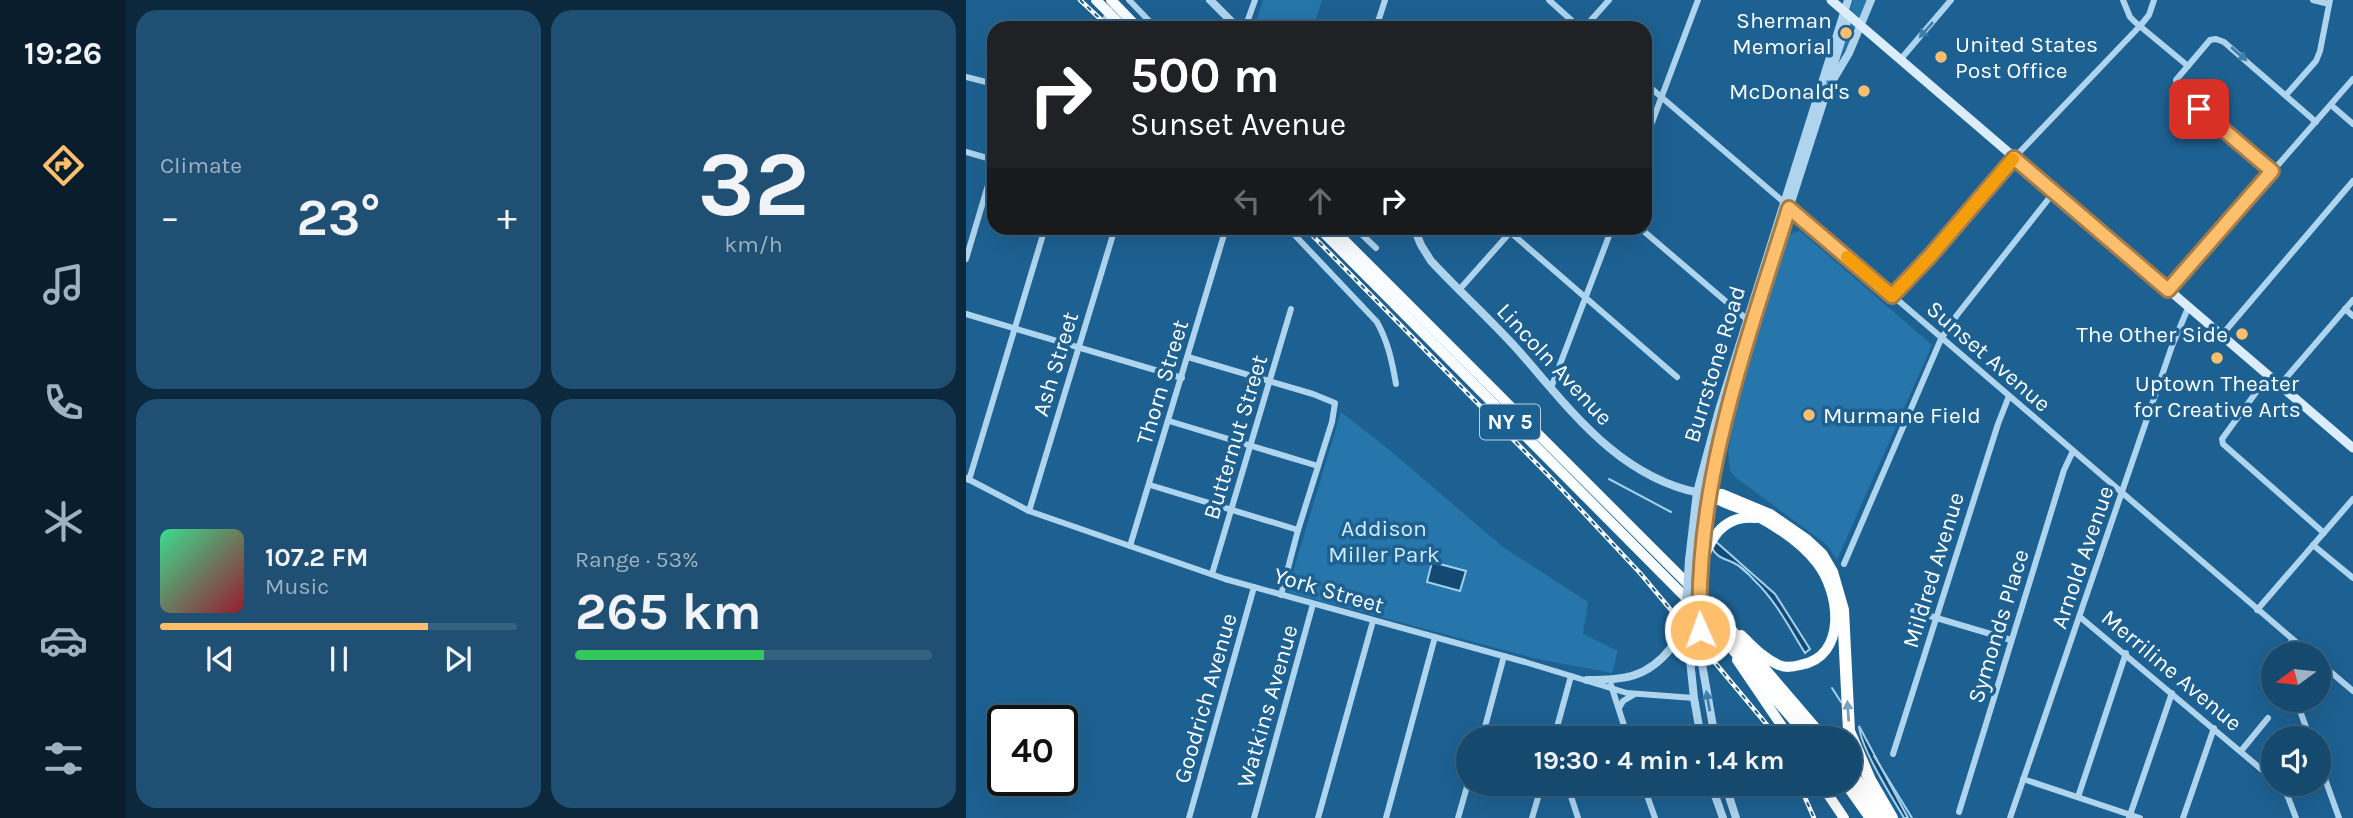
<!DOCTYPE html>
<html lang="en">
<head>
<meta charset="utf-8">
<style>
  :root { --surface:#16496e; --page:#1f5073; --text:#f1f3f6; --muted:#9eb2c2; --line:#356181; --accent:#febf6d }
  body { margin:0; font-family:Karla,sans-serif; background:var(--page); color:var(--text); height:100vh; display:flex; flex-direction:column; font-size:26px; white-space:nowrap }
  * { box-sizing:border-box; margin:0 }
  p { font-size:23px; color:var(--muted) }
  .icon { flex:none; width:38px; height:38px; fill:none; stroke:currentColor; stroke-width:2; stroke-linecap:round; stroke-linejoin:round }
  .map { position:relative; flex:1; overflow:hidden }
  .details { display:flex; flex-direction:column; gap:10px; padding:10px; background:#0c283c; width:840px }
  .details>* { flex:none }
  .top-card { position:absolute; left:21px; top:21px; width:665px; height:214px; border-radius:21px; box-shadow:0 7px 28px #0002,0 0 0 2px var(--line); background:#202124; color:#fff; overflow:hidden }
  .needle { width:46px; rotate:255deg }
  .buttons { position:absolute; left:1295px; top:642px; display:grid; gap:14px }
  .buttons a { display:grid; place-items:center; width:70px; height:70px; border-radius:50%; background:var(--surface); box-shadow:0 7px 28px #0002,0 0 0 2px var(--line); font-size:35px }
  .speed { position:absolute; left:21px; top:705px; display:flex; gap:14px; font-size:35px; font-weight:700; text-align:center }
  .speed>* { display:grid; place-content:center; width:91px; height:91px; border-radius:50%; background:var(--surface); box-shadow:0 7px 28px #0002,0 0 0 2px var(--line); line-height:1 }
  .speed .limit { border:4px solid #111; border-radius:10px; background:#fff; color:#111 }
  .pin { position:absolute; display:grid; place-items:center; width:60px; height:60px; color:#fff; margin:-30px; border-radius:14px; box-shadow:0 4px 10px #0006 }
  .me { position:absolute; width:77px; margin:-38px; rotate:358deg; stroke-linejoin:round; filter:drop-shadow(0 0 5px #0008) }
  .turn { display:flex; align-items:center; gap:24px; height:147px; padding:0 28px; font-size:32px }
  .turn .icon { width:91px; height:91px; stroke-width:2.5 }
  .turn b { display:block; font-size:49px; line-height:60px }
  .lanes { display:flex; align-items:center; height:66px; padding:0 28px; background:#0003; justify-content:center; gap:35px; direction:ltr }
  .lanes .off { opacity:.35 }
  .big { font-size:52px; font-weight:700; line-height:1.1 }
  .details .card { flex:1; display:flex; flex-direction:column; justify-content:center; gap:10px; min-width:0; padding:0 24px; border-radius:21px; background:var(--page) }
  .details .dial { align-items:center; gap:0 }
  .dial b { font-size:91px; line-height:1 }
  .song { display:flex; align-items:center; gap:21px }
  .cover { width:84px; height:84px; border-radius:10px; background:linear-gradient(135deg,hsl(150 70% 55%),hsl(350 70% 35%)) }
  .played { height:7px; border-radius:4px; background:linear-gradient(90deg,var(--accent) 75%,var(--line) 75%) }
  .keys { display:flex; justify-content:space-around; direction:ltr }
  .heat { display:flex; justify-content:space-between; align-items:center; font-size:38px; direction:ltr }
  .charge { height:10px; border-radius:5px; background:linear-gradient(90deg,#34c759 53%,var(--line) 0) }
  .details .tiles { flex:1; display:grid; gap:10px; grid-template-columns:repeat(2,1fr) }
  .trip { position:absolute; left:490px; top:726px; width:406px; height:70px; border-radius:35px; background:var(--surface); box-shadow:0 7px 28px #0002,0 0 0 2px var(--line); font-weight:700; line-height:70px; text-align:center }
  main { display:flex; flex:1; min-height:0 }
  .menu { display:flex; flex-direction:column; width:126px; justify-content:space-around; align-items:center; background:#091d2c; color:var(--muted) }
  .menu .icon { width:49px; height:49px }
  .menu .current { color:var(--accent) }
  .menu b { font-size:32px; color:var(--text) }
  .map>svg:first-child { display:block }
  .green { fill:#2675ab }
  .water { fill:#144971; stroke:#a2d1f0; stroke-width:2 }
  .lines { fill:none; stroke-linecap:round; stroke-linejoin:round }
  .stream { stroke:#a2d1f0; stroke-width:2 }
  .minor { stroke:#aed4ee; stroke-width:6 }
  .tertiary { stroke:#aed4ee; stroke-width:8 }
  .secondary { stroke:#dbedfa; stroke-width:9 }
  .trunk { stroke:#fafdff; stroke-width:10 }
  .motorway { stroke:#fff; stroke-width:12 }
  .rail-casing { stroke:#fff; stroke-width:4.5 }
  .rail { stroke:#1d6192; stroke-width:2; stroke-dasharray:5; stroke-linecap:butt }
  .tertiary-bridge { stroke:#aed4ee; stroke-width:8 }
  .oneway { fill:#417ea9 }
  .oneway2 { fill:#77a0be }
  .route-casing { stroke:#a57c47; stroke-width:18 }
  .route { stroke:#febf6d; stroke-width:12 }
  .slow { stroke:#f59e0b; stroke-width:12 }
  .poi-dot { fill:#febf6d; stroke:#1d6192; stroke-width:2.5 }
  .labels { text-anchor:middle; stroke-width:7; stroke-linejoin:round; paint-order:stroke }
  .shield { fill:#1d6192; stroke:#bbd0de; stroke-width:2 }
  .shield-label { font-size:21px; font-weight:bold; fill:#fff }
  .poi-label { font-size:23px; fill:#fff; stroke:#1d6192; text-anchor:end }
  .street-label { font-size:23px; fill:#fff; stroke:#1d6192 }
  .park-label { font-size:23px; fill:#d4ebfa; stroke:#1d6192 }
</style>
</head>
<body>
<main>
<nav class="menu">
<b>19:26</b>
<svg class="icon current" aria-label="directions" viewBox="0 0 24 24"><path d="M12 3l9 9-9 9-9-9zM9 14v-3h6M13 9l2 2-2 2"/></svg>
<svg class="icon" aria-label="music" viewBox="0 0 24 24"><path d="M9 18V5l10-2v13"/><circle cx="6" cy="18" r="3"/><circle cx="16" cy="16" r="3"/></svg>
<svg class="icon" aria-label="phone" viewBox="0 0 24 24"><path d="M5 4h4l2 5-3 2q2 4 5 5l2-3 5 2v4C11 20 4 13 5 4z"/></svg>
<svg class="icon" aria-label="climate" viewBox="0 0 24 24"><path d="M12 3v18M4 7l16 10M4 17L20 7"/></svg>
<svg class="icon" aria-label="car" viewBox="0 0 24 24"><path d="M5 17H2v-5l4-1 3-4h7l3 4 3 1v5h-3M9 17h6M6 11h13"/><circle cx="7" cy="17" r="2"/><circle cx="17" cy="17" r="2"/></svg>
<svg class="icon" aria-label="filters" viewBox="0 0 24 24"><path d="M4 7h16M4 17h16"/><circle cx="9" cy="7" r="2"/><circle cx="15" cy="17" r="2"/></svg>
</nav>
<section class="details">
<div class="tiles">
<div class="card"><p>Climate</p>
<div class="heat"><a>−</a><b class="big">23°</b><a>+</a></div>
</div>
<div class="card dial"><b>32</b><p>km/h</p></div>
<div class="card">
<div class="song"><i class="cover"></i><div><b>107.2 FM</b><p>Music</p></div></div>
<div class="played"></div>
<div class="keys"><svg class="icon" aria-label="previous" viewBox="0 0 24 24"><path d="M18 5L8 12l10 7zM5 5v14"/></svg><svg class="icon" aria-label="pause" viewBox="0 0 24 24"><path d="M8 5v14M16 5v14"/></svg><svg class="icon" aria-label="next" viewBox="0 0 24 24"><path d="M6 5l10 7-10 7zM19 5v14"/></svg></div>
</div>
<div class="card"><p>Range · 53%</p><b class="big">265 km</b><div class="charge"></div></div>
</div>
</section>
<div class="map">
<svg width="1387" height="818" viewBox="0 0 1387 818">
  <rect width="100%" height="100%" fill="#1d6192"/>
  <g class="green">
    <polygon points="297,0 356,0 347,28 288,28"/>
    <polygon points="887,0 901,0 881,47 867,66"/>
    <polygon points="834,231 966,345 871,560 860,544 769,477 764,470 762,451 776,375 788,335 824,234"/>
    <polygon points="375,412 421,448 537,547 622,602 617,634 652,651 646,673 567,658 321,592"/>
  </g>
  <g class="water">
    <path d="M748,540l61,54 35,55 -5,4c-16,-26 -29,-52 -51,-73 -6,-7 -13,-14 -22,-18 -10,-4 -15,-5 -21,-15z"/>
    <polygon points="466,562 500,571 494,591 461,582"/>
    <path d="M893,726l49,92h-4c-12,-21 -43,-69 -45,-92z"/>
  </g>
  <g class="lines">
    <g class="stream">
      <polyline points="643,479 705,512"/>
      <polyline points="773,566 782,574"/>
      <polyline points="866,688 875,702"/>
      <polyline points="908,756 946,818"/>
    </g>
    <g class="minor">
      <polyline points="163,0 190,28"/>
      <polyline points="583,0 614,28"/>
      <polyline points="1157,0 1164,17 1169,22 1222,66"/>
      <polyline points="1347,0 1363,4"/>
      <polyline points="412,21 421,28"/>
      <polyline points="136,28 143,10"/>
      <polyline points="279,28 289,0"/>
      <polyline points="410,28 419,0"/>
      <polyline points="618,28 643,0"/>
      <polyline points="934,60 985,0"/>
      <polyline points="0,77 28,84"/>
      <polyline points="679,83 1344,654"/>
      <polyline points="1320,95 1350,61 1354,51 1364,0"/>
      <polyline points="1365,105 1387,124"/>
      <polyline points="679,141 732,0"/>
      <polyline points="0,152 28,160"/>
      <polyline points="1306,171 1211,88 1210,80 1244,40 1250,39 1258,42 1350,122"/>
      <path d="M322,228l89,94c11,20 15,39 19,62"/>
      <polyline points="389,228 410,248"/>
      <polyline points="674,228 784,322"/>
      <polyline points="544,232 711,377"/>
      <polyline points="0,259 28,165"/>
      <polyline points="493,290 548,228"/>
      <polyline points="1202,291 1387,79"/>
      <polyline points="926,296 965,255 1048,158 1174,26 1183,15 1188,0"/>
      <polyline points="1379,309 1387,316"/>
      <polyline points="0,314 216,378"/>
      <polyline points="1255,336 1387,181"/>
      <polyline points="222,357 347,394 369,403 366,422 332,530 315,595"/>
      <polyline points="1302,376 1256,439 1257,444 1358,533"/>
      <polyline points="1313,386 1387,300"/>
      <polyline points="585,388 646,228"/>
      <polyline points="203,421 352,466"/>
      <polyline points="0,478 63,511 259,579 559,662 661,693 728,698"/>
      <polyline points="3,480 79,228"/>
      <polyline points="184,485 332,530"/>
      <polyline points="63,511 149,228"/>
      <polyline points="1347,545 1387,578"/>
      <polyline points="164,546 260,228"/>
      <polyline points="878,564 975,339 991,315 1088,192"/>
      <polyline points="246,574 325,309"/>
      <polyline points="1291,610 1387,499"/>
      <polyline points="947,611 1045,640"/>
      <polyline points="1114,617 1307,779"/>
      <polyline points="1320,654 1326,639"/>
      <polyline points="1353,662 1387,691"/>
      <polyline points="645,685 662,738"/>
      <polyline points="1330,700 1344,738"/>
      <polyline points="653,708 657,701 669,694"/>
      <polyline points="516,738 538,656"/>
      <polyline points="588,738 605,676"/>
      <polyline points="1275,751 1302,718"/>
      <polyline points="927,754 1032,424 1043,396"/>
      <polyline points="1353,762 1373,818"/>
      <polyline points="1057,779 1174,818"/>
      <polyline points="601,784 612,818"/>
      <polyline points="677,784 689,818"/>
      <polyline points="1314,784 1322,797 1330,818"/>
      <polyline points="681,794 714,784"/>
      <polyline points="1112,797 1160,653"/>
      <polyline points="993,812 1098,470 1107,451"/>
      <polyline points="223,818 288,587"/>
      <polyline points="288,818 347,604"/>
      <polyline points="352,818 407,621"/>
      <polyline points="420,818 469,637"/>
      <polyline points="492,818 502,783"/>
      <polyline points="566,818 576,784"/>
      <polyline points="1044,818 1206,346 1222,308"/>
      <polyline points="1163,818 1206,693"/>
      <polyline points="1217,818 1248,728"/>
    </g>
    <g class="tertiary">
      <polyline points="244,0 272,28"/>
      <polyline points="864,77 883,15"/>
      <path d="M448,228l7,17 10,16c28,30 59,58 87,89 52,59 100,127 182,143"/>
      <polyline points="736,557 743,494 778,349 861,90 883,53 905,0"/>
      <polyline points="723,560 731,492 753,410 882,0"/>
      <polyline points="723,650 728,698 735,738"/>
      <polyline points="736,664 749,738"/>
      <path d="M621,680c37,0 60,-2 84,-32"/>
      <polyline points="745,784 757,818"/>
      <polyline points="759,784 770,818"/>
    </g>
    <polyline class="secondary" points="865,0 1387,448"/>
    <g class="trunk">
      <polyline points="130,0 158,28"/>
      <polyline points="145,0 172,28"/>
      <polyline points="353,228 738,616"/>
      <polyline points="366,228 755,617"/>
      <path d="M743,494c13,10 29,13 44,20 23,12 48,28 64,49 23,29 31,94 -17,102 -8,2 -14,3 -21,0 -15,-6 -27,-20 -38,-30"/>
      <path d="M734,571c8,-29 21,-57 56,-53"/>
      <polyline points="771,660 824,738"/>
      <polyline points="855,784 878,818"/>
    </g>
    <g class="motorway">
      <polyline points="743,494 756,495 804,515 840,540 856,555 866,572 877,610 883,731 904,780 926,818"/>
      <polyline points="750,613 857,738"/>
      <polyline points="738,615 844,738"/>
      <polyline points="884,771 916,815"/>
      <polyline points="881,784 905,818"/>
    </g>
    <g class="rail-casing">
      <g id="rail">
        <polyline points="114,0 144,28"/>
        <polyline points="339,228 587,480 674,573 812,738"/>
        <polyline points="833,784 848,818"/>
      </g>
    </g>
    <use href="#rail" class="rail"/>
    <g class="tertiary-bridge">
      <polyline points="723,560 720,606 723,650"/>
      <polyline points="734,571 733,603 736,664"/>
      <polyline points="705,648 716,628 718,619"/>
    </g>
  </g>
  <defs><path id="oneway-solid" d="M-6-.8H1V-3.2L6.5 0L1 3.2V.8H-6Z" transform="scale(1.75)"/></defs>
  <g class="oneway">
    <use href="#oneway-solid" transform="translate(960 30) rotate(131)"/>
    <use href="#oneway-solid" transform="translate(1273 54) rotate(41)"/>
    <use href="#oneway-solid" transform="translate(742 701) rotate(-100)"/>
  </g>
  <use class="oneway2" href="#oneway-solid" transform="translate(882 711) rotate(-94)"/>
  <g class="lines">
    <g class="route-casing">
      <path id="route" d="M734,630c-6,-145 46,-285 89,-422l103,88 39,-41 83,-97 154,132 104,-119 -73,-62"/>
    </g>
    <use href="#route" class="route"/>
    <polyline class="slow" points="881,257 926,296 965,255 1047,159"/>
  </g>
  <g class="poi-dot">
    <circle cx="880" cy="33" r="7"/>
    <circle cx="975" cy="57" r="7"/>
    <circle cx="898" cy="91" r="7"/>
    <circle cx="1276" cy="334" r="7"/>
    <circle cx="1251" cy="358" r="7"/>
    <circle cx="843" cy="415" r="7"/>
  </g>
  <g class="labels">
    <rect class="shield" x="514" y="404.5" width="60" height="35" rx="5"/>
    <g class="shield-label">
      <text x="544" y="429">NY 5</text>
    </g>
    <g class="poi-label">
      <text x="866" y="28">Sherman<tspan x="866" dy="26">Memorial</tspan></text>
      <text x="989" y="52" text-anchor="start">United States<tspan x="989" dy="26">Post Office</tspan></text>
      <text x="884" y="99">McDonald's</text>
      <text x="1262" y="342">The Other Side</text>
      <text x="1251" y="391" text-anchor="middle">Uptown Theater<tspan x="1251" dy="26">for Creative Arts</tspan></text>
      <text x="857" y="423" text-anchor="start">Murmane Field</text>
    </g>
    <g class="street-label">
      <text transform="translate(1023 356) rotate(41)" y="8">Sunset Avenue</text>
      <text transform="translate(89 364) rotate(-73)" y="8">Ash Street</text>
      <text transform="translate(589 364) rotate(47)" y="8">Lincoln Avenue</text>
      <text transform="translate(748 364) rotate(-73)" y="8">Burrstone Road</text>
      <text transform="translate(196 382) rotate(-73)" y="8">Thorn Street</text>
      <text transform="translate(269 437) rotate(-73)" y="8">Butternut Street</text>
      <text transform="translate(1116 557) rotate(-71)" y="8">Arnold Avenue</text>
      <text transform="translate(967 570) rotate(-73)" y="8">Mildred Avenue</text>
      <text transform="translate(363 590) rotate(16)" y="8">York Street</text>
      <text transform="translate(1032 626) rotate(-73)" y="8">Symonds Place</text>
      <text transform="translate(1206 670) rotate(40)" y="8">Merriline Avenue</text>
      <text transform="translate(239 698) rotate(-74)" y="8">Goodrich Avenue</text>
      <text transform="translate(301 706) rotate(-74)" y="8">Watkins Avenue</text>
    </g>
    <g class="park-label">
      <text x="418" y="536">Addison<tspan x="418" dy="26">Miller Park</tspan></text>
    </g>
  </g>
</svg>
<div class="buttons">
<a><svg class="needle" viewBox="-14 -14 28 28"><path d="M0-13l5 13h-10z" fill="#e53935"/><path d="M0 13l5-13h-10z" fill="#9eb2c2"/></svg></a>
<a><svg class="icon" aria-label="sound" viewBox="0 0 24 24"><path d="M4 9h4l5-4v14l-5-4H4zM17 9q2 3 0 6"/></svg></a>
</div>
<div class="speed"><div class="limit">40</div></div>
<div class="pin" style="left:1233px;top:109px;background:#d93025"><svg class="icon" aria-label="arrive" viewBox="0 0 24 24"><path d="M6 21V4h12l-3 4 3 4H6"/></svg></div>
<svg class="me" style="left:734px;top:630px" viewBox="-20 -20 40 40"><circle r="17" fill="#febf6d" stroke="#fff" stroke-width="3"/><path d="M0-11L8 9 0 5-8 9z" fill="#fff"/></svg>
<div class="trip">19:30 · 4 min · 1.4 km</div>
<div class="top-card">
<div class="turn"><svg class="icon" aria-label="right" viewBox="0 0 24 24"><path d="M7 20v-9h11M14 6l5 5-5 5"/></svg><div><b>500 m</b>Sunset Avenue</div></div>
<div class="lanes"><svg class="icon off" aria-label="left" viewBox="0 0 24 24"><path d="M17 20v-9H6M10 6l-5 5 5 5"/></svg><svg class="icon off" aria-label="ahead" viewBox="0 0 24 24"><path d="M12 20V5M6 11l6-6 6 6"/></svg><svg class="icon" aria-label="right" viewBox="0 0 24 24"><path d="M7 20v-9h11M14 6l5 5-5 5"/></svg></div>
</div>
</div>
</main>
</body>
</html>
